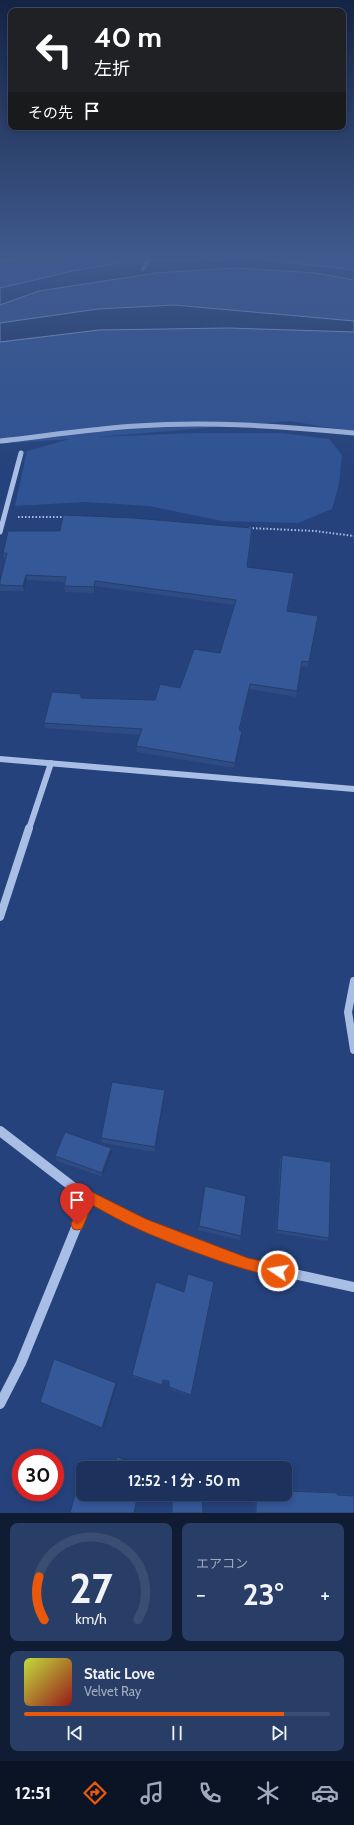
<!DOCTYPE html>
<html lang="ja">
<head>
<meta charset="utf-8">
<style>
  :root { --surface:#1c325d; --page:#293e66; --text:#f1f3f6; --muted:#a0aabc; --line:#3a4d72; --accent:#ea580c }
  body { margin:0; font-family:Cabin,"Noto Sans JP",sans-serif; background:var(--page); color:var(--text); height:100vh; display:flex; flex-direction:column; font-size:15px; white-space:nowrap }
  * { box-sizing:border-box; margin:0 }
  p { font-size:13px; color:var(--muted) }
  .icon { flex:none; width:22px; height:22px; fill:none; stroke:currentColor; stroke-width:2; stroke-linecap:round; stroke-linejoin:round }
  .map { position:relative; height:1513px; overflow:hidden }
  .panel { display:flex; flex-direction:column; gap:10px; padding:10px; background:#0f1c33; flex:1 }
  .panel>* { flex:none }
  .guide { position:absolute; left:8px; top:8px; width:338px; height:122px; border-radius:8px; box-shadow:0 2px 6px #0003,0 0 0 1px var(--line); background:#202124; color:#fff; overflow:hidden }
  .speed { position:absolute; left:12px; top:1449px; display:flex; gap:8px; font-size:20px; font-weight:700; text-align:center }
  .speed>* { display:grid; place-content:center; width:52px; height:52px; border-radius:50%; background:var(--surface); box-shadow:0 2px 6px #0003,0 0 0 1px var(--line); line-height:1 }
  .speed .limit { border:6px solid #d22; background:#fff; color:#111 }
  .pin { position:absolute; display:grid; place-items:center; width:34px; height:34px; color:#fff; margin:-41px -17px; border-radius:50% 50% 50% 0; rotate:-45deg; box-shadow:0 0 4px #0007 }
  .pin .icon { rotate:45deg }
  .me { position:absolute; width:44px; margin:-22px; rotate:282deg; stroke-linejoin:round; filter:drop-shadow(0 0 3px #0008) }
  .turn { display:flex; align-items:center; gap:14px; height:84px; padding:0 20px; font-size:18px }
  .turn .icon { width:52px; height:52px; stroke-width:2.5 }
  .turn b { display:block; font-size:28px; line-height:34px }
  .then { display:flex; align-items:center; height:38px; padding:0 20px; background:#0003; gap:8px; font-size:15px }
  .big { font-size:30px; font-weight:700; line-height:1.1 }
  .panel .widget { flex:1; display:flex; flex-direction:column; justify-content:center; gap:6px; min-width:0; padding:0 14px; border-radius:8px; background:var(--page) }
  .panel .dial { align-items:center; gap:0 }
  .dial svg { height:104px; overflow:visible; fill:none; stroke:var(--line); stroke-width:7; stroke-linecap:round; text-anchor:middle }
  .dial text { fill:var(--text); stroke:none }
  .song { display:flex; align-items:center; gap:12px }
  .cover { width:48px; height:48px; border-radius:6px; background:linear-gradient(135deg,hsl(70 70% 55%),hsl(0 70% 35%)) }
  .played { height:4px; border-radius:2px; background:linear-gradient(90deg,var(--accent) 85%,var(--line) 85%) }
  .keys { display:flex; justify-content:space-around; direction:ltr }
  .heat { display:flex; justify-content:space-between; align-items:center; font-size:22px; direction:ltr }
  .panel .tiles { flex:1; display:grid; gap:10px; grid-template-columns:1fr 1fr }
  .widget:last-child { grid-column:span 2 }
  .trip { position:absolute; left:76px; top:1461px; width:216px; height:40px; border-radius:8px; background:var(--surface); box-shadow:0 2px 6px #0003,0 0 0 1px var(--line); font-weight:700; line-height:40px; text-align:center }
  .dock { display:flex; height:64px; justify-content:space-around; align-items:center; background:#0b1425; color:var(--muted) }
  .dock .icon { width:28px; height:28px }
  .dock .selected { color:var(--accent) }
  .dock b { font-size:18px; color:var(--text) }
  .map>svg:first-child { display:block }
  .green { fill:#2f5393 }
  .water { fill:#192f5c; stroke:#9db8e5 }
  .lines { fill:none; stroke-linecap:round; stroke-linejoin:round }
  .stream { stroke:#9db8e5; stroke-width:4 }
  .path { stroke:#a9bee5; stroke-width:2; stroke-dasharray:1.5 2; stroke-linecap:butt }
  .minor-far4 { stroke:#a9bee5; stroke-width:4 }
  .minor-far3 { stroke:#a9bee5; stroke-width:5 }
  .minor-far2 { stroke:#a9bee5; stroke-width:6 }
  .minor-far1 { stroke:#a9bee5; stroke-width:8 }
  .minor { stroke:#a9bee5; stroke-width:10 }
  .wall { fill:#2e4c83 }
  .shaded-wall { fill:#253e6a }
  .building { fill:#355898; stroke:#253e6a }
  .route { fill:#ea580c; stroke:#983908 }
</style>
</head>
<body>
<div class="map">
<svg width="354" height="1513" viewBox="0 0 354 1513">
  <rect width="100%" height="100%" fill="#25427c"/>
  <polygon class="green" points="8,256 354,256 354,432 290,421 97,437 195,433 281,433 329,439 342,455 339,484 332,509 298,523 222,521 149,506 86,502 15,506 27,451 70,439 0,444 0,257"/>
  <g class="water">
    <polygon points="258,259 354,270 354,280 316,273 235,268 156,273 39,291 0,305 0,288 73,271 124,262"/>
    <polygon points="174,305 354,321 354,332 228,328 99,330 0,342 0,323 98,309"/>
  </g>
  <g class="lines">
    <polyline class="stream" points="143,269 151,256"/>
    <g class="path">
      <polyline points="18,517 65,517"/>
      <polyline points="249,528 315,531 354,536"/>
    </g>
    <polyline class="minor-far4" points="0,261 26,256"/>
    <g class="minor-far3">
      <path d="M0,441c45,-5 90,-12 136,-15 72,-5 146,0 218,7"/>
      <polyline points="0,532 21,453"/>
    </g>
    <g class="minor-far2">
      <polyline points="0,759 354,789"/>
      <polyline points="29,829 51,763"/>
    </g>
    <g class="minor-far1">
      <polyline points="0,917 29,828"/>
      <polyline points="354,981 348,1012 354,1050"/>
    </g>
    <g class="minor">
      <polyline points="0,1131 78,1191 143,1225 248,1264 354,1287"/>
      <polyline points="0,1404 21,1363 89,1196"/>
    </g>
  </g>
  <g class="wall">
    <polygon points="252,534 248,567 294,578 288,611 318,616 308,667 302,666 296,697 249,689 240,730 242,731 242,736 234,768 137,752 136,746 140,735 45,728 44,723 81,694 82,698 155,700 180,688 220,653 234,605 95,586 94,593 65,592 64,586 65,582 27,580 24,591 0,591 0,581 5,558 4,558 3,553"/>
    <polygon points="165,1090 165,1096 155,1152 102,1143 101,1138"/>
    <polygon points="112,1152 103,1177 57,1161 55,1156"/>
    <polygon points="282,1155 329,1238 326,1241 276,1233 280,1160"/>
    <polygon points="199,1226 241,1236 240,1240 198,1230"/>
    <polygon points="214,1282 190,1396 170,1389 169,1382 163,1382 162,1386 133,1377 132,1375 184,1292"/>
    <polygon points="285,1490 333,1492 337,1493 337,1494 354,1495 354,1513 255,1513 254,1494 285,1494"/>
  </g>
  <g class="shaded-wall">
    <polygon points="26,575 27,580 24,591 23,586"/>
    <polygon points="95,581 95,586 94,593 94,587"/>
    <polygon points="242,731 242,736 234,768 235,763"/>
    <polygon points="165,1090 165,1096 155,1152 155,1147"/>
    <polygon points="111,1148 112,1152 103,1177 102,1173"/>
    <polygon points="116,1383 117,1384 104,1428 102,1428"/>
    <polygon points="118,1456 145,1466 145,1468 117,1457"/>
    <polygon points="85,1463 98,1468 95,1468 83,1464"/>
    <polygon points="138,1494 139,1494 135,1513 134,1513"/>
  </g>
  <g class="building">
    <polygon points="63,515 134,518 252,528 247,567 294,573 287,611 318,616 309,662 302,661 297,691 250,684 239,730 242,731 235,763 136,746 142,729 44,723 52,692 81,694 81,698 155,700 160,684 180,688 194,649 220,653 236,600 95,581 94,587 64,586 66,577 26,575 23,586 0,585 0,581 7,553 3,553 8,531 60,531"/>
    <polygon points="112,1082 165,1090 155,1147 101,1138"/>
    <polygon points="65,1132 111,1148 102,1173 55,1156"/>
    <polygon points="282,1155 331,1162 329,1238 277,1230"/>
    <polygon points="205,1186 246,1196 241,1236 199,1226"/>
    <polygon points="188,1274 214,1282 191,1395 169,1387 169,1381 163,1380 162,1385 132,1375 156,1282 184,1292"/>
    <polygon points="54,1359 116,1383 102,1428 40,1402"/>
    <polygon points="117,1457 144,1467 144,1468 114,1468"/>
    <polygon points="83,1464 95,1468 83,1468 83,1494 138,1494 134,1513 70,1513"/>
    <polygon points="285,1491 337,1493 337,1495 354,1496 354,1513 256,1513 256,1494 285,1494"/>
    <polygon points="172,1494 202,1494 203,1513 172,1513"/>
  </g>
  <linearGradient id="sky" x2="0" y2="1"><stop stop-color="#142444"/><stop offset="0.55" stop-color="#405a8e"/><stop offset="1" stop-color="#405a8e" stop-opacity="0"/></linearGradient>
  <rect width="354" height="468" fill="url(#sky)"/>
  <path class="route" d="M88,1190l58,29 102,39 35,8 2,5 -2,4c-17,7 -124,-36 -145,-46 -16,-7 -31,-16 -46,-24l-10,24 -5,1 -4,-1 -2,-5 13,-32z"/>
</svg>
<div class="speed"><div class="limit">30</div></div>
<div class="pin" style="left:77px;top:1224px;background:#d93025"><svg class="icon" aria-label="arrive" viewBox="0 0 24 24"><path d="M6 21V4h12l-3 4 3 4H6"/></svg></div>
<svg class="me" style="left:278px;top:1271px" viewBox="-20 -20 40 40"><circle r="17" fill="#ea580c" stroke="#fff" stroke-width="3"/><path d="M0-11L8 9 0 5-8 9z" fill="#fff"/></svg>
<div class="trip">12:52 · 1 分 · 50 m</div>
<div class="guide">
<div class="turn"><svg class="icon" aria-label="left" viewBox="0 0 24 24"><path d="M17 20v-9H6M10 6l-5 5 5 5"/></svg><div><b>40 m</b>左折</div></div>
<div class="then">その先<svg class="icon" aria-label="arrive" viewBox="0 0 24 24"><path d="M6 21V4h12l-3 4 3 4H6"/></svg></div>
</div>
</div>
<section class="panel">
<div class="tiles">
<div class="widget dial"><svg viewBox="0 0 100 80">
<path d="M14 69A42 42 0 1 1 86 69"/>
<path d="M14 69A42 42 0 0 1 10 36" stroke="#ea580c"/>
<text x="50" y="56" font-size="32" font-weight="700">27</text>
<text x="50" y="72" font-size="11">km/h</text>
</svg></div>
<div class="widget"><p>エアコン</p>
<div class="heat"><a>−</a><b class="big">23°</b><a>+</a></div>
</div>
<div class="widget">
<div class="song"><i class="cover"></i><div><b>Static Love</b><p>Velvet Ray</p></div></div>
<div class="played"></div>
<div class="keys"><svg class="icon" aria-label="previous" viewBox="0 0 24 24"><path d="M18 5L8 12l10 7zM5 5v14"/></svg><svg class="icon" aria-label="pause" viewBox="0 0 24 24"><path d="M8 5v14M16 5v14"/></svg><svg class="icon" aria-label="next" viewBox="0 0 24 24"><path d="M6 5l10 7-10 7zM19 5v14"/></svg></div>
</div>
</div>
</section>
<nav class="dock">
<b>12:51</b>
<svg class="icon selected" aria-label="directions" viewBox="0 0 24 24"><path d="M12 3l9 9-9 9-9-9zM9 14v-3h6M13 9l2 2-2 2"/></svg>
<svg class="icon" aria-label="music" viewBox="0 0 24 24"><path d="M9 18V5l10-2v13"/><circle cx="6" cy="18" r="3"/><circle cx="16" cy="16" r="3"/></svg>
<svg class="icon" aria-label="phone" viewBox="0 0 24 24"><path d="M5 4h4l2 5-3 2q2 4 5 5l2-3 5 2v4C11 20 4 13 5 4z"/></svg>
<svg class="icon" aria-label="climate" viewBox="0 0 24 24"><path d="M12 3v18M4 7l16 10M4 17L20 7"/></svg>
<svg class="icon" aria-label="car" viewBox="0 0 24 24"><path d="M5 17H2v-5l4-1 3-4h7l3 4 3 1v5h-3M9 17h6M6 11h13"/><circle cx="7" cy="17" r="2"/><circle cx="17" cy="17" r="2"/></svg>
</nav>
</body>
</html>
